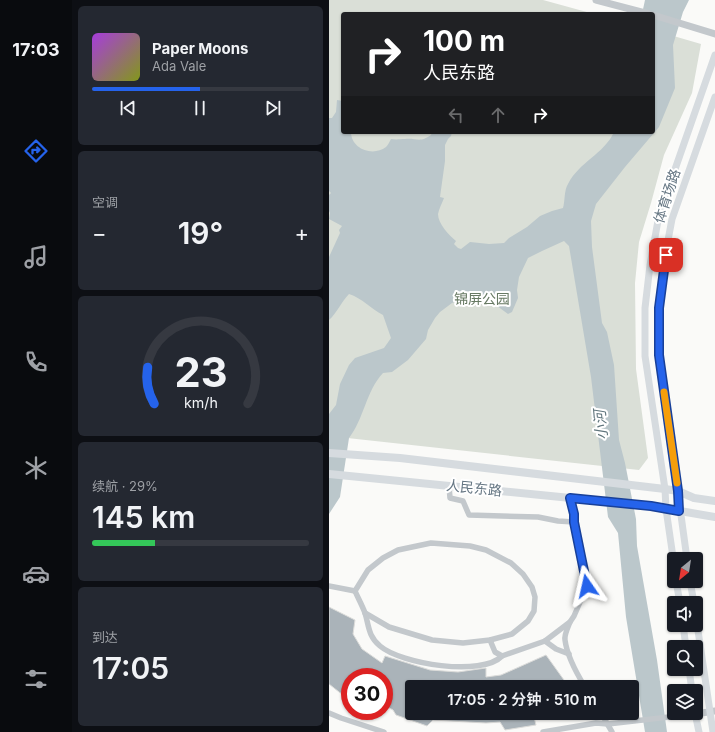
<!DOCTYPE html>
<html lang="zh">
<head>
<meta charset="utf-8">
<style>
  :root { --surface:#171b24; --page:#242831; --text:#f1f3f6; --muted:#9ea1a6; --line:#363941; --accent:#2563eb }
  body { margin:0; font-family:Inter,"Noto Sans SC",sans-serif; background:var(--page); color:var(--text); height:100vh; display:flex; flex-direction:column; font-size:15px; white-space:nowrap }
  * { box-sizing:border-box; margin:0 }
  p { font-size:13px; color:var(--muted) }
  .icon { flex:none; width:22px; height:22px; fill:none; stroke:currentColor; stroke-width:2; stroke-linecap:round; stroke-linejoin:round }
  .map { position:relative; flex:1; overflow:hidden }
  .side { display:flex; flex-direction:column; gap:6px; padding:6px; background:#0d0f14; width:257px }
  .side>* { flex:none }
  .guide { position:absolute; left:12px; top:12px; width:314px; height:122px; border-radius:4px; box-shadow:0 1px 3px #0004; background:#202124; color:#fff; overflow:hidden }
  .needle { width:26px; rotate:210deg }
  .fabs { position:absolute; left:338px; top:552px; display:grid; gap:8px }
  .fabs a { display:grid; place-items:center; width:36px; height:36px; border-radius:4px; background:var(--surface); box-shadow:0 1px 3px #0004; font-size:20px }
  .speed { position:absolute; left:12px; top:668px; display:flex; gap:8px; font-size:20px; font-weight:700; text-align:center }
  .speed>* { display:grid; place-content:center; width:52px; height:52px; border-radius:50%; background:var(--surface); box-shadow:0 1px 3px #0004; line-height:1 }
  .speed .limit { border:6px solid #d22; background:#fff; color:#111 }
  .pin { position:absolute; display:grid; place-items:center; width:34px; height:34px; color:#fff; margin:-17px; border-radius:8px; box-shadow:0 2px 6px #0006 }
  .me { position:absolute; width:44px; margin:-22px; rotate:349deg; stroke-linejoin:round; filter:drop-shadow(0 0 3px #0008) }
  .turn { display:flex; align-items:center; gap:14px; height:84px; padding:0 16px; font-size:18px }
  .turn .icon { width:52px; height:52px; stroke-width:2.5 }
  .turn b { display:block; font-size:28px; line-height:34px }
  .lanes { display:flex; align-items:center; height:38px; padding:0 16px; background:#0003; justify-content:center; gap:20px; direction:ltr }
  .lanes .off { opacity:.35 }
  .big { font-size:30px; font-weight:600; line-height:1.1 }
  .side .card { flex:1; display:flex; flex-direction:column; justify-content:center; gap:6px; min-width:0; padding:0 14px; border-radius:6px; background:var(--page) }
  .side .dial { align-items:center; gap:0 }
  .dial svg { height:104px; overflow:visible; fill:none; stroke:var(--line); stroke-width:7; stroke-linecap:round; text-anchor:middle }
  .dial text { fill:var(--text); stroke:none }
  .song { display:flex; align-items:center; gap:12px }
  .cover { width:48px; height:48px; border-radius:6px; background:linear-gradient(135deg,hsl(280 70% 55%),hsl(70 70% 35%)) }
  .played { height:4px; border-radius:2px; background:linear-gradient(90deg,var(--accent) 50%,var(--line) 50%) }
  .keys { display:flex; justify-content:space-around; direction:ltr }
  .heat { display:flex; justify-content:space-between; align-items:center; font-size:22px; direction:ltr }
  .charge { height:6px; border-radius:3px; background:linear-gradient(90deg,#34c759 29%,var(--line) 0) }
  .trip { position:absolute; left:76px; top:680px; width:234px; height:40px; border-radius:4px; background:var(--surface); box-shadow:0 1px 3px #0004; font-weight:600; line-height:40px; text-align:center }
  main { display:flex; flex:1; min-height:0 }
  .tab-bar { display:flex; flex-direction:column; width:72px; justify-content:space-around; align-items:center; background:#090b0e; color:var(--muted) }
  .tab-bar .icon { width:28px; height:28px }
  .tab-bar .active { color:var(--accent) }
  .tab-bar b { font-size:18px; color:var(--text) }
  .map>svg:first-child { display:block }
  .green { fill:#dadfd7 }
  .water { fill:#bbc7cb }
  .building { fill:#aab3b9; stroke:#dcdcda }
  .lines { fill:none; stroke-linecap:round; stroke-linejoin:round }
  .minor { stroke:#c3c8cc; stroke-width:5.5 }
  .tertiary { stroke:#c3c8cc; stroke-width:7 }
  .secondary { stroke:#d6dbdf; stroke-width:7 }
  .primary { stroke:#d6dbdf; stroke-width:8 }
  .route-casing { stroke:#184099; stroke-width:10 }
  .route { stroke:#2563eb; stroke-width:7 }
  .slow { stroke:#f59e0b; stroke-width:7 }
  .labels { text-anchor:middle; stroke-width:4; stroke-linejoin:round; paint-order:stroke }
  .street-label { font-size:14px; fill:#657683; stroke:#fff }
  .park-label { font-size:14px; fill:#687a64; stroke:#fff }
  .water-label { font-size:15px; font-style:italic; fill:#60757c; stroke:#fff }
</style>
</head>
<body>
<main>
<nav class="tab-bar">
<b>17:03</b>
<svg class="icon active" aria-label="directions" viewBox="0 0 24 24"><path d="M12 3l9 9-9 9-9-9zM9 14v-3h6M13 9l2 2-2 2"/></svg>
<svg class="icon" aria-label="music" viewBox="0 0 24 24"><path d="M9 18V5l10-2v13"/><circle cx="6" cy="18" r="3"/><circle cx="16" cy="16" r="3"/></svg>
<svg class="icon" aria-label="phone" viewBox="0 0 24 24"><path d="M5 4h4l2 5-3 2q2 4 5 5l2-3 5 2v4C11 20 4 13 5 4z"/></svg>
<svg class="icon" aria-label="climate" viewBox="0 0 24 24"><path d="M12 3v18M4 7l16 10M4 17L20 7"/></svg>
<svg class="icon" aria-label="car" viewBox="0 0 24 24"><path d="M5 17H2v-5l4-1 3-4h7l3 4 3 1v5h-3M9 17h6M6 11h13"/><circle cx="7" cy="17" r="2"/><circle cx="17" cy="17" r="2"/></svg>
<svg class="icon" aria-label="filters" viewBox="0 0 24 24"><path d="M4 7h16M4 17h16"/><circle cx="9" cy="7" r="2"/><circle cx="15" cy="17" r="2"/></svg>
</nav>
<section class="side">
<div class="card">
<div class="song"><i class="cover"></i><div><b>Paper Moons</b><p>Ada Vale</p></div></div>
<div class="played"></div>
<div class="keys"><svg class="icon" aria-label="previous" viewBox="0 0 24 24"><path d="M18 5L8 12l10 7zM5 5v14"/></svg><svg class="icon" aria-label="pause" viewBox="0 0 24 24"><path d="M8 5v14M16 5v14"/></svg><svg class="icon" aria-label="next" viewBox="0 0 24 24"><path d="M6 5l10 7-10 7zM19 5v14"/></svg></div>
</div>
<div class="card"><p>空调</p>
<div class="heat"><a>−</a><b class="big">19°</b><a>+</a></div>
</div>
<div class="card dial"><svg viewBox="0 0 100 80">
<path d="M14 69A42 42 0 1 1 86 69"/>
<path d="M14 69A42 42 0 0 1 9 41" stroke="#2563eb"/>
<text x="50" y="56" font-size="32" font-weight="700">23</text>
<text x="50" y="72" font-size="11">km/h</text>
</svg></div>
<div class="card"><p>续航 · 29%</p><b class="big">145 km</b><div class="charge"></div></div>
<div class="card"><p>到达</p><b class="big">17:05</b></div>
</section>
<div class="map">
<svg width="386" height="732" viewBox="0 0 386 732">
  <rect width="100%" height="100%" fill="#fafaf8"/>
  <polygon class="green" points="0,0 214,0 265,14 14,14 14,132 324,132 324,30 372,44 363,93 335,155 322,203 310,242 306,283 307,369 319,458 310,470 0,436"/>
  <path class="water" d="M316,0h44l-6,12 -10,33 2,43 -16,39 -34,40 -29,37 -5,17 1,26 10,76 5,9 7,33 5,75 6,23 11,56 1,27 20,114 10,72h-22l-19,-115 -8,-84 -10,-16 -17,-140 -22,-131 -5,-5 -22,10 -14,7 -9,19 -2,13 1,8 -6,14 -4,2 -15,-11 -12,-4h-18l-11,4 -12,9 -5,6 -7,12 -2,9 -18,21 -16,12 -9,1c-17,18 -19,46 -34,65l-9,59 -11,17v-100l7,-9 4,-21 9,-19 6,-7 29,-10 7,-10 -8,-23c-12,-6 -21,-17 -34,-21 -8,8 -12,19 -20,26v-63l11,-24 -1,-3 3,-4 -13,-7 1,-6 -1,-2v-16l2,-2 -2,-2v-73h3l4,-6 1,-12 6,1v31h8c0,17 22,25 35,15 2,-2 4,-6 5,-8 6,1 9,0 14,0 12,-1 15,4 26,-4l1,-3h20l-1,4 -3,3 -3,6v16l-5,36 4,1c-2,5 -5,11 -6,16 0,10 11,21 18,27l-2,3 4,4 3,1 9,-7 19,2 15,-1 5,-5 18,-11 13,-11 12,-5 11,-3c2,-7 1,-18 5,-24 11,-22 36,-30 46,-52h39v-118h-11z"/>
  <polygon class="building" points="0,607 26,620 24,634 33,649 53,663 56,656 101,670 129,672 157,668 157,677 172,675 217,655 240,687 83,687 83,713 204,713 207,725 176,730 171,722 157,723 104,720 98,726 67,715 64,710 55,705 55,677 21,677 21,699 10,692 0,684"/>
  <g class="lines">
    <g class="minor">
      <polyline points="120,486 121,498 134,501 140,515 209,517 229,521 245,522"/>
      <polyline points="0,586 26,591"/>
      <polyline points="26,591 39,570 54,558 69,550 102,543 141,546 157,550 182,563 194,574 203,587 206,597 205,611 199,621 183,634 161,640 134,643 103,640 60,627 36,613"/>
      <path d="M26,591c3,7 7,14 10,22 4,13 3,23 15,33 21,18 102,31 122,10"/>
      <path d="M241,622c-2,5 -6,13 -5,18 2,16 12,34 20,47"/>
      <polyline points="161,640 166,652 173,656 216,641 241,622 245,616 258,586 245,522 245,514 241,498"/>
      <polyline points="216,641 227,649 240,654"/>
      <polyline points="0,713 12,718 55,732"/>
      <polyline points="272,713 283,732"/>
      <polyline points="214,732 267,723 279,724 366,714"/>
    </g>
    <g class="tertiary">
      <polyline points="267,0 320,14"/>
      <polyline points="324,15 386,34"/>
      <polyline points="366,714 386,711"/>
    </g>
    <g class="secondary">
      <polyline points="358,559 330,355 329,309 334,267 343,219 386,97"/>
      <polyline points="345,564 337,509 336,489 316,356 316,308 321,265 330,215 386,55"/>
      <polyline points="347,581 351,603"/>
      <polyline points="361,581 365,603"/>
      <polyline points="367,617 384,732"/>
      <polyline points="354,625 357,647"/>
      <polyline points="360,669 363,691"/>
      <polyline points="366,713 370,732"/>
    </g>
    <g class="primary">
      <polyline points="0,453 71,458 336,489 349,491 365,498 386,501"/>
      <polyline points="0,474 322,506 386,517"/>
    </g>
  </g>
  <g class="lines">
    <g class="route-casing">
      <polyline id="route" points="258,586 245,522 245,514 241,498 322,506 350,511 349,491 330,355 330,308 337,255"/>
    </g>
    <use href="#route" class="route"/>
    <polyline class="slow" points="335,392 348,483"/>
  </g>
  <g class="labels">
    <g class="street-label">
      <text transform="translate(338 196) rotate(-72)" y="5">体育场路</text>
      <text transform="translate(145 488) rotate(6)" y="5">人民东路</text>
    </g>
    <g class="park-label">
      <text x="153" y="304">锦屏公园</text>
    </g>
    <g class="water-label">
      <text transform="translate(272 425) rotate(-95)" y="5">小河</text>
    </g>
  </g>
</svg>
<div class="fabs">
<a><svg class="needle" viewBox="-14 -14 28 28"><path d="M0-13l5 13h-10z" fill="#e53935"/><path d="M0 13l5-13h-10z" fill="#9ea1a6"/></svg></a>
<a><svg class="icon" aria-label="sound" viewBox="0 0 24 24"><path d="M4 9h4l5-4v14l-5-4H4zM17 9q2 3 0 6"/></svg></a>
<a><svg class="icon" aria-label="search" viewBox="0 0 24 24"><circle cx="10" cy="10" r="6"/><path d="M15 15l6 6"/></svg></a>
<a><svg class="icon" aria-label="layers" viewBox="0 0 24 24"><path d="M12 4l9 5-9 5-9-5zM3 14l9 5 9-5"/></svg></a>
</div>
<div class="speed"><div class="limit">30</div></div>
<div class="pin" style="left:337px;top:255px;background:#d93025"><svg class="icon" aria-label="arrive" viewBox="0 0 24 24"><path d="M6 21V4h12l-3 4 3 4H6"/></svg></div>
<svg class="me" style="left:258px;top:586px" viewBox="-20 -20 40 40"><path d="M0-17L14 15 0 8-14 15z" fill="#2563eb" stroke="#fff" stroke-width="4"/></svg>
<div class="trip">17:05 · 2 分钟 · 510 m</div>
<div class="guide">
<div class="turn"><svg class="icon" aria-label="right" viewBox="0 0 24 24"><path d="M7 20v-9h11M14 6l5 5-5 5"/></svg><div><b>100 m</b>人民东路</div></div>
<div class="lanes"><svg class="icon off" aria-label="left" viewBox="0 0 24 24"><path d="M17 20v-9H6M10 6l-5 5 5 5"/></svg><svg class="icon off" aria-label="ahead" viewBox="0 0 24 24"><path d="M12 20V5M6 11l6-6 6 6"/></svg><svg class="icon" aria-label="right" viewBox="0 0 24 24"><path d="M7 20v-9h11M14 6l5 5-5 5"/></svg></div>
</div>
</div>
</main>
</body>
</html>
